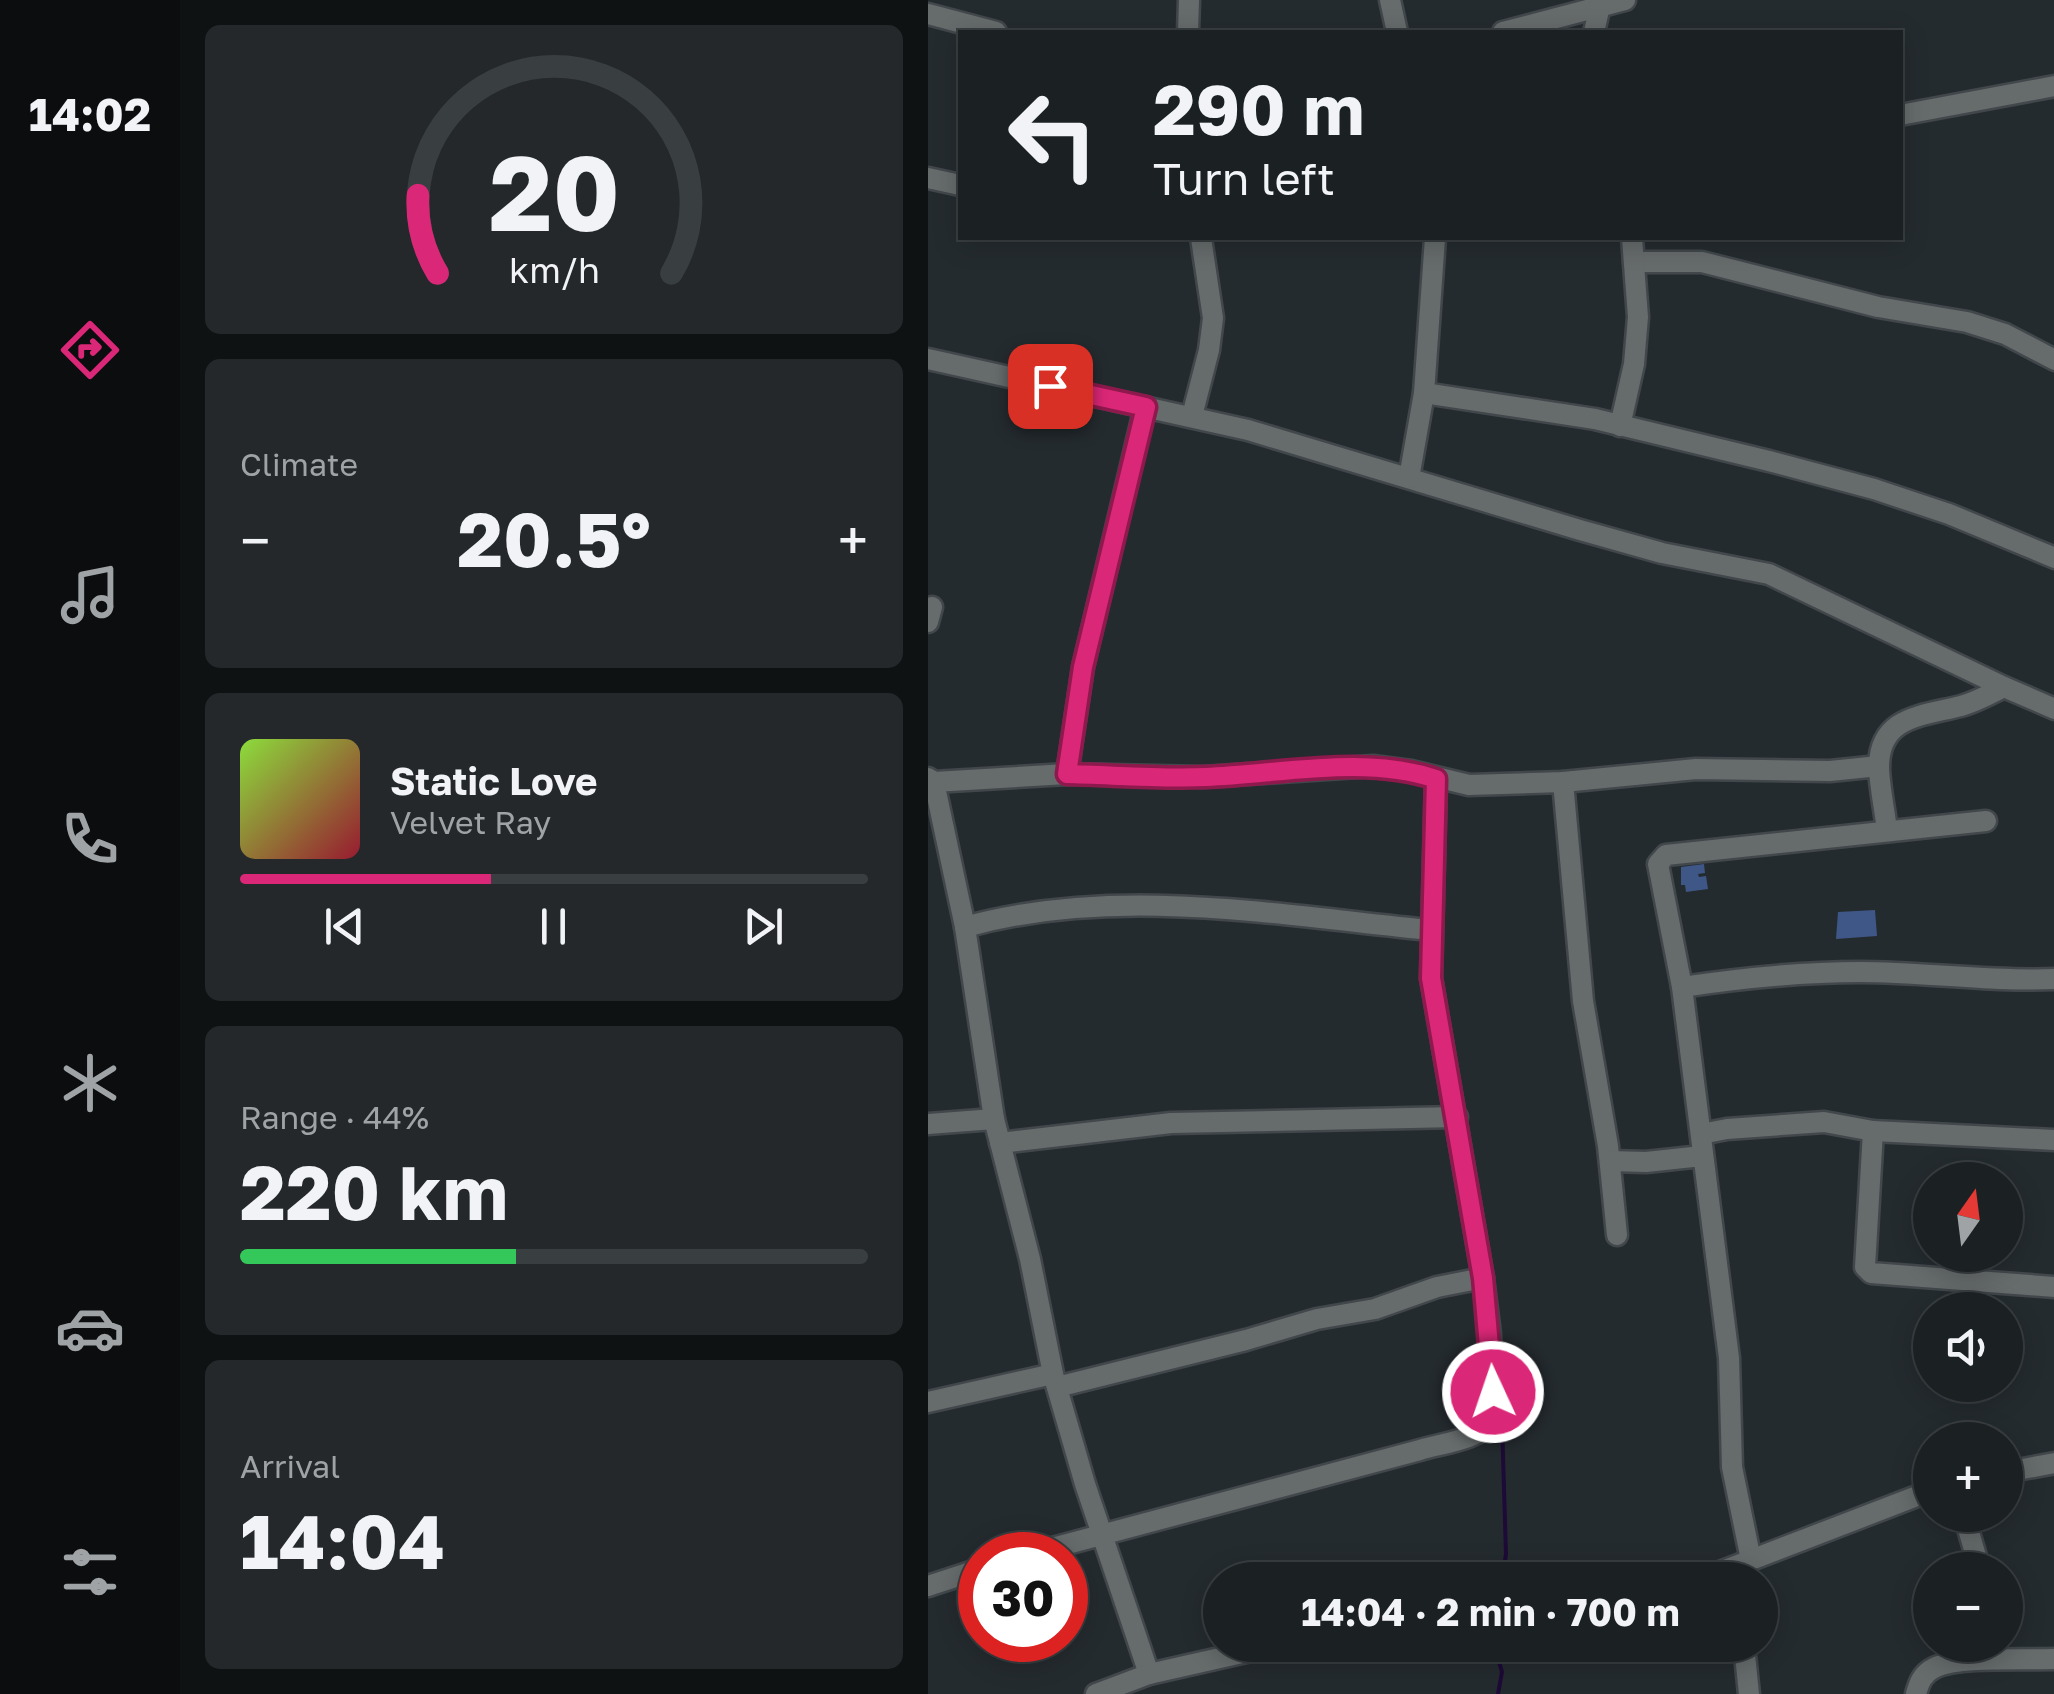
<!DOCTYPE html>
<html lang="en">
<head>
<meta charset="utf-8">
<style>
  :root { --surface:#1b2023; --page:#24282b; --text:#f1f3f6; --muted:#a0a3a6; --line:#393e41; --accent:#db2777 }
  body { margin:0; font-family:"Golos Text",sans-serif; background:var(--page); color:var(--text); height:100vh; display:flex; flex-direction:column; font-size:38px; white-space:nowrap }
  * { box-sizing:border-box; margin:0 }
  p { font-size:32px; color:var(--muted) }
  .icon { flex:none; width:55px; height:55px; fill:none; stroke:currentColor; stroke-width:2; stroke-linecap:round; stroke-linejoin:round }
  .map { position:relative; flex:1; overflow:hidden }
  .details { display:flex; flex-direction:column; gap:25px; padding:25px; background:#0f1213; width:748px }
  .details>* { flex:none }
  .top-card { position:absolute; left:30px; top:30px; width:945px; height:210px; border-radius:0px; box-shadow:0 5px 25px #0003,0 0 0 2px var(--line); background:#1b2023; color:var(--text); overflow:hidden }
  .needle { width:65px; rotate:14deg }
  .controls { position:absolute; left:985px; top:1162px; display:grid; gap:20px }
  .controls a { display:grid; place-items:center; width:110px; height:110px; border-radius:50%; background:var(--surface); box-shadow:0 5px 25px #0003,0 0 0 2px var(--line); font-size:50px }
  .speed { position:absolute; left:30px; top:1532px; display:flex; gap:20px; font-size:50px; font-weight:700; text-align:center }
  .speed>* { display:grid; place-content:center; width:130px; height:130px; border-radius:50%; background:var(--surface); box-shadow:0 5px 25px #0003,0 0 0 2px var(--line); line-height:1 }
  .speed .limit { border:15px solid #d22; background:#fff; color:#111 }
  .pin { position:absolute; display:grid; place-items:center; width:85px; height:85px; color:#fff; margin:-42px; border-radius:20px; box-shadow:0 5px 15px #0006 }
  .me { position:absolute; width:110px; margin:-55px; rotate:357deg; stroke-linejoin:round; filter:drop-shadow(0 0 8px #0008) }
  .turn { display:flex; align-items:center; gap:35px; height:210px; padding:0 30px; font-size:45px }
  .turn .icon { width:130px; height:130px; stroke-width:2.5 }
  .turn b { display:block; font-size:70px; line-height:85px }
  .big { font-size:75px; font-weight:700; line-height:1.1 }
  .details .tile { flex:1; display:flex; flex-direction:column; justify-content:center; gap:15px; min-width:0; padding:0 35px; border-radius:15px; background:var(--page) }
  .details .dial { align-items:center; gap:0 }
  .dial svg { height:260px; overflow:visible; fill:none; stroke:var(--line); stroke-width:7; stroke-linecap:round; text-anchor:middle }
  .dial text { fill:var(--text); stroke:none }
  .song { display:flex; align-items:center; gap:30px }
  .cover { width:120px; height:120px; border-radius:15px; background:linear-gradient(135deg,hsl(90 70% 55%),hsl(350 70% 35%)) }
  .played { height:10px; border-radius:5px; background:linear-gradient(90deg,var(--accent) 40%,var(--line) 40%) }
  .keys { display:flex; justify-content:space-around; direction:ltr }
  .heat { display:flex; justify-content:space-between; align-items:center; font-size:55px; direction:ltr }
  .charge { height:15px; border-radius:8px; background:linear-gradient(90deg,#34c759 44%,var(--line) 0) }
  .trip { position:absolute; left:275px; top:1562px; width:575px; height:100px; border-radius:50px; background:var(--surface); box-shadow:0 5px 25px #0003,0 0 0 2px var(--line); font-weight:700; line-height:100px; text-align:center }
  main { display:flex; flex:1; min-height:0 }
  .tab-bar { display:flex; flex-direction:column; width:180px; justify-content:space-around; align-items:center; background:#0b0d0e; color:var(--muted) }
  .tab-bar .icon { width:70px; height:70px }
  .tab-bar .current { color:var(--accent) }
  .tab-bar b { font-size:45px; color:var(--text) }
  .map>svg:first-child { display:block }
  .lines { fill:none; stroke-linecap:round; stroke-linejoin:round }
  .stream { stroke:#1d0a37; stroke-width:4 }
  .building { fill:#3f5786 }
  .minor-casing { stroke:#41474b; stroke-width:25 }
  .minor { stroke:#666b6b; stroke-width:20 }
  .route-casing { stroke:#8e194d; stroke-width:25 }
  .route { stroke:#db2777; stroke-width:18 }
</style>
</head>
<body>
<main>
<nav class="tab-bar">
<b>14:02</b>
<svg class="icon current" aria-label="directions" viewBox="0 0 24 24"><path d="M12 3l9 9-9 9-9-9zM9 14v-3h6M13 9l2 2-2 2"/></svg>
<svg class="icon" aria-label="music" viewBox="0 0 24 24"><path d="M9 18V5l10-2v13"/><circle cx="6" cy="18" r="3"/><circle cx="16" cy="16" r="3"/></svg>
<svg class="icon" aria-label="phone" viewBox="0 0 24 24"><path d="M5 4h4l2 5-3 2q2 4 5 5l2-3 5 2v4C11 20 4 13 5 4z"/></svg>
<svg class="icon" aria-label="climate" viewBox="0 0 24 24"><path d="M12 3v18M4 7l16 10M4 17L20 7"/></svg>
<svg class="icon" aria-label="car" viewBox="0 0 24 24"><path d="M5 17H2v-5l4-1 3-4h7l3 4 3 1v5h-3M9 17h6M6 11h13"/><circle cx="7" cy="17" r="2"/><circle cx="17" cy="17" r="2"/></svg>
<svg class="icon" aria-label="filters" viewBox="0 0 24 24"><path d="M4 7h16M4 17h16"/><circle cx="9" cy="7" r="2"/><circle cx="15" cy="17" r="2"/></svg>
</nav>
<section class="details">
<div class="tile dial"><svg viewBox="0 0 100 80">
<path d="M14 69A42 42 0 1 1 86 69"/>
<path d="M14 69A42 42 0 0 1 8 45" stroke="#db2777"/>
<text x="50" y="56" font-size="32" font-weight="700">20</text>
<text x="50" y="72" font-size="11">km/h</text>
</svg></div>
<div class="tile"><p>Climate</p>
<div class="heat"><a>−</a><b class="big">20.5°</b><a>+</a></div>
</div>
<div class="tile">
<div class="song"><i class="cover"></i><div><b>Static Love</b><p>Velvet Ray</p></div></div>
<div class="played"></div>
<div class="keys"><svg class="icon" aria-label="previous" viewBox="0 0 24 24"><path d="M18 5L8 12l10 7zM5 5v14"/></svg><svg class="icon" aria-label="pause" viewBox="0 0 24 24"><path d="M8 5v14M16 5v14"/></svg><svg class="icon" aria-label="next" viewBox="0 0 24 24"><path d="M6 5l10 7-10 7zM19 5v14"/></svg></div>
</div>
<div class="tile"><p>Range · 44%</p><b class="big">220 km</b><div class="charge"></div></div>
<div class="tile"><p>Arrival</p><b class="big">14:04</b></div>
</section>
<div class="map">
<svg width="1127" height="1694" viewBox="0 0 1127 1694">
  <rect width="100%" height="100%" fill="#242b2f"/>
  <g class="lines">
    <g class="stream">
      <polyline points="574,1423 578,1554 574,1580"/>
      <polyline points="566,1645 574,1672 570,1694"/>
    </g>
  </g>
  <g class="building">
    <polygon points="776,864 777,873 770,874 771,877 778,876 780,889 758,892 757,885 753,885 753,867"/>
    <polygon points="947,910 949,936 908,939 910,912"/>
  </g>
  <g class="lines">
    <g class="minor-casing">
      <g id="minor">
        <polyline points="462,0 469,32"/>
        <polyline points="0,14 68,32"/>
        <polyline points="260,32 261,0"/>
        <polyline points="575,32 697,0"/>
        <polyline points="666,32 672,6"/>
        <polyline points="972,115 1127,86"/>
        <polyline points="0,178 32,185"/>
        <polyline points="706,262 774,262 950,307 1039,322 1077,334 1127,360"/>
        <polyline points="0,359 320,430 652,530 734,553 841,574 1076,687 1127,709"/>
        <polyline points="496,393 667,419 841,461 946,489 1021,514 1127,558"/>
        <polyline points="264,416 281,350 285,318 273,238"/>
        <polyline points="692,426 706,364 710,317 704,238"/>
        <polyline points="481,478 496,393 507,238"/>
        <polyline points="0,622 4,607"/>
        <polyline points="139,774 155,667 217,407"/>
        <polyline points="0,778 6,782 139,774 275,777 445,766 483,771 541,785 635,782 768,769 902,771 951,766"/>
        <polyline points="6,782 37,927 66,1119 102,1259 125,1374 157,1484 221,1674"/>
        <polyline points="635,782 655,1001 680,1146 689,1235"/>
        <path d="M959,831c-2,-20 -7,-41 -8,-62 -1,-53 43,-53 82,-63 15,-4 29,-12 43,-19"/>
        <path d="M37,927c150,-42 313,-12 465,3"/>
        <path d="M754,987c60,-9 118,-15 178,-15 66,0 130,10 195,7"/>
        <polyline points="0,1124 66,1119"/>
        <polyline points="945,1131 937,1267 943,1273 1127,1287"/>
        <polyline points="773,1134 799,1129 896,1122 945,1131 1127,1140"/>
        <polyline points="72,1143 243,1123 529,1117"/>
        <polyline points="682,1161 718,1162 774,1156"/>
        <polyline points="129,1387 318,1340 389,1319 447,1309 509,1287 555,1278"/>
        <polyline points="0,1402 125,1374"/>
        <polyline points="1078,1472 1127,1463"/>
        <polyline points="1036,1515 1052,1570"/>
        <path d="M98,1555l394,-105c23,-7 58,-10 74,-30l-4,-86 -7,-56 -52,-300 5,-199"/>
        <polyline points="823,1560 804,1467 801,1358 754,987 730,864 738,855 1058,821"/>
        <polyline points="771,1580 1002,1491"/>
        <polyline points="0,1586 52,1569"/>
        <polyline points="816,1645 821,1694"/>
        <polyline points="168,1694 221,1674 349,1645"/>
        <path d="M988,1694c3,-11 6,-20 18,-26 23,-12 92,-8 121,-9"/>
      </g>
    </g>
    <use href="#minor" class="minor"/>
  </g>
  <g class="lines">
    <g class="route-casing">
      <path id="route" d="M122,386l96,21 -63,260 -16,107c46,1 93,5 139,3 75,-3 159,-22 230,2l-5,199 52,300 10,114"/>
    </g>
    <use href="#route" class="route"/>
  </g>
</svg>
<div class="controls">
<a><svg class="needle" viewBox="-14 -14 28 28"><path d="M0-13l5 13h-10z" fill="#e53935"/><path d="M0 13l5-13h-10z" fill="#a0a3a6"/></svg></a>
<a><svg class="icon" aria-label="sound" viewBox="0 0 24 24"><path d="M4 9h4l5-4v14l-5-4H4zM17 9q2 3 0 6"/></svg></a>
<a>+</a>
<a>−</a>
</div>
<div class="speed"><div class="limit">30</div></div>
<div class="pin" style="left:122px;top:386px;background:#d93025"><svg class="icon" aria-label="arrive" viewBox="0 0 24 24"><path d="M6 21V4h12l-3 4 3 4H6"/></svg></div>
<svg class="me" style="left:565px;top:1392px" viewBox="-20 -20 40 40"><circle r="17" fill="#db2777" stroke="#fff" stroke-width="3"/><path d="M0-11L8 9 0 5-8 9z" fill="#fff"/></svg>
<div class="trip">14:04 · 2 min · 700 m</div>
<div class="top-card">
<div class="turn"><svg class="icon" aria-label="left" viewBox="0 0 24 24"><path d="M17 20v-9H6M10 6l-5 5 5 5"/></svg><div><b>290 m</b>Turn left</div></div>
</div>
</div>
</main>
</body>
</html>
